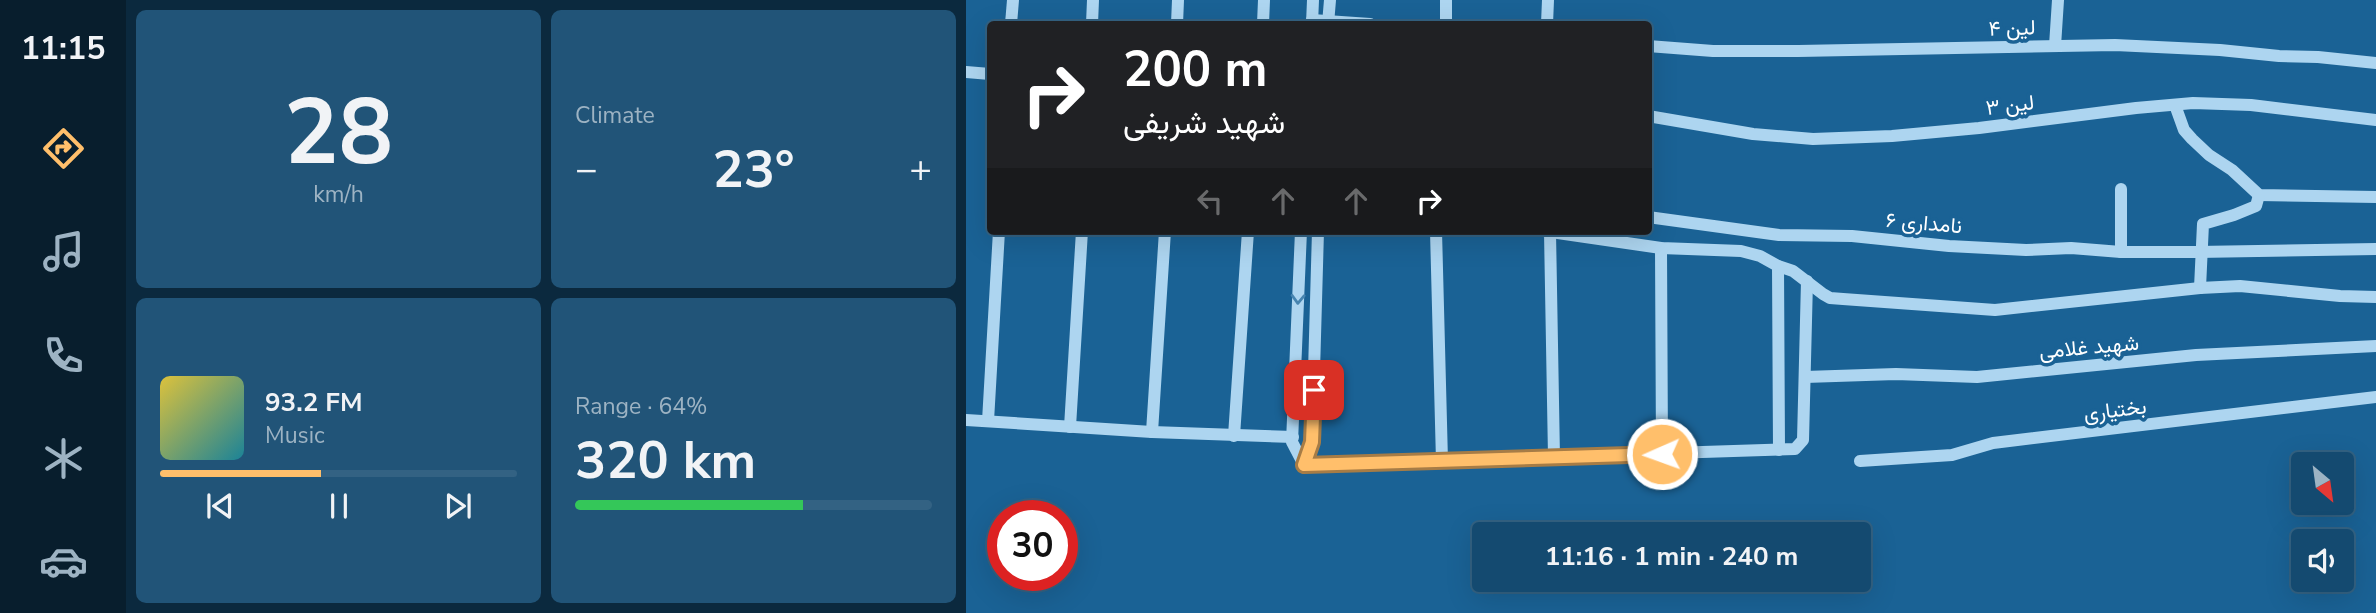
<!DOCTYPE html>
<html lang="en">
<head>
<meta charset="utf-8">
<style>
  :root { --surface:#144a70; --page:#215478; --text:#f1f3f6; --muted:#9db3c3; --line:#336283; --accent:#ffbf6b }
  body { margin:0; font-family:"Nunito Sans",Vazirmatn,sans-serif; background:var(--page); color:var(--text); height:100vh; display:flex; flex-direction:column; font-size:26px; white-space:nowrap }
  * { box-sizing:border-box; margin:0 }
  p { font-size:23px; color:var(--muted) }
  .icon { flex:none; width:38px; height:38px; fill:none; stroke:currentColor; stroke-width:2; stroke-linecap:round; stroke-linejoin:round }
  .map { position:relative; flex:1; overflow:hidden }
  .sheet { display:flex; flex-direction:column; gap:10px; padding:10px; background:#0b293e; width:840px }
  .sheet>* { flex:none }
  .banner { position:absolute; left:21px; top:21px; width:665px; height:214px; border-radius:7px; box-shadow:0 7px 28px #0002,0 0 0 2px var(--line); background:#202124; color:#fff; overflow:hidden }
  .needle { width:46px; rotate:151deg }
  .tools { position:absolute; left:1325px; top:452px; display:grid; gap:14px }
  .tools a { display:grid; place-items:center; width:63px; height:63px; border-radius:7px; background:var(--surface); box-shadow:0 7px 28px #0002,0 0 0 2px var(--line); font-size:35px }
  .speed { position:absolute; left:21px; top:500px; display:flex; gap:14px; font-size:35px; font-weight:700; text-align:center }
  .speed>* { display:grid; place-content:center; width:91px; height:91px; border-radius:50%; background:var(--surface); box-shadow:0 7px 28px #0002,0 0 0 2px var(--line); line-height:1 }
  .speed .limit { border:10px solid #d22; background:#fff; color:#111 }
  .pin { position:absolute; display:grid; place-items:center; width:60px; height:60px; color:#fff; margin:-30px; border-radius:14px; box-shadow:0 4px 10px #0006 }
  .me { position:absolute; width:77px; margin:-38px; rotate:268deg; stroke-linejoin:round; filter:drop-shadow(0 0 5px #0008) }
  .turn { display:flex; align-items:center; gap:24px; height:147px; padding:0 21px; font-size:32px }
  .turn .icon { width:91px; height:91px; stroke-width:2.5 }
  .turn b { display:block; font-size:49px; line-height:60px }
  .lanes { display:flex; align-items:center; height:66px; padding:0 21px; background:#0003; justify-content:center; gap:35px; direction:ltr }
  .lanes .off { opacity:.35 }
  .big { font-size:52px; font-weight:700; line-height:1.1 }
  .sheet .card { flex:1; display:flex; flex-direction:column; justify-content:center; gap:10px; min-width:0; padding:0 24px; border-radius:10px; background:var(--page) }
  .sheet .dial { align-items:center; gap:0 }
  .dial b { font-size:91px; line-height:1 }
  .song { display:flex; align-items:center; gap:21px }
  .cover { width:84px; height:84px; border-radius:10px; background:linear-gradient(135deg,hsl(50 70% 55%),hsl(190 70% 35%)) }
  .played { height:7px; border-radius:4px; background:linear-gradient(90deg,var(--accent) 45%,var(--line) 45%) }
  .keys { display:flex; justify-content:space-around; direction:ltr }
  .heat { display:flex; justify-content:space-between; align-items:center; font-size:38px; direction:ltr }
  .charge { height:10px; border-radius:5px; background:linear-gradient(90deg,#34c759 64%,var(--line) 0) }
  .sheet .tiles { flex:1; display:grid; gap:10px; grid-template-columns:repeat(2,1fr) }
  .trip { position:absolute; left:506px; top:522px; width:399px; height:70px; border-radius:7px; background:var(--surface); box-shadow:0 7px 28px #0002,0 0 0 2px var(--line); font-weight:700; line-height:70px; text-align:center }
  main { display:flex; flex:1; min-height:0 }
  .tab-bar { display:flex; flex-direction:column; width:126px; justify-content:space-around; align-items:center; background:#081e2d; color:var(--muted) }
  .tab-bar .icon { width:49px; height:49px }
  .tab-bar .selected { color:var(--accent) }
  .tab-bar b { font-size:32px; color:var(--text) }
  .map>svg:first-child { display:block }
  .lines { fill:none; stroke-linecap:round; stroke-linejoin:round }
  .minor { stroke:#add5f0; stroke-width:12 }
  .oneway { stroke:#4684b0 }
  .route-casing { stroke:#a67c46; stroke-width:18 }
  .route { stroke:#ffbf6b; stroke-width:12 }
  .labels { text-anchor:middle; stroke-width:7; stroke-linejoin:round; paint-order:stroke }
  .street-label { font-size:21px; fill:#fff; stroke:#1a6295 }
</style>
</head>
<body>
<main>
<nav class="tab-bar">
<b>11:15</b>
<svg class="icon selected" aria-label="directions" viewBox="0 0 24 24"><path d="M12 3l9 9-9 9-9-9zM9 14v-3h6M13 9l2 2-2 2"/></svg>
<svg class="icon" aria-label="music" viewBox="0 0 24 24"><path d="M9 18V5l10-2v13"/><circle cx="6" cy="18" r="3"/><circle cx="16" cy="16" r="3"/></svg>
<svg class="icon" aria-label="phone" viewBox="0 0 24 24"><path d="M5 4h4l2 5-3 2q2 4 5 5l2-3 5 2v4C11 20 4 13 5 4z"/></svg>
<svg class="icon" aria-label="climate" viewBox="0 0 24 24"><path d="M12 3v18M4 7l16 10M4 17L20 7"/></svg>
<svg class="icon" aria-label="car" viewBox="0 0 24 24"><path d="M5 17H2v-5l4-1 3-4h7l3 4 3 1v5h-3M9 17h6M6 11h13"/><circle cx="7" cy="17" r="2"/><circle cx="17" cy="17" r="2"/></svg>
</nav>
<section class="sheet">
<div class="tiles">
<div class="card dial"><b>28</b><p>km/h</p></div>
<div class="card"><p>Climate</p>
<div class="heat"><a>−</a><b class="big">23°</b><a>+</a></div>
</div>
<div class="card">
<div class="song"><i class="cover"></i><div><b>93.2 FM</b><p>Music</p></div></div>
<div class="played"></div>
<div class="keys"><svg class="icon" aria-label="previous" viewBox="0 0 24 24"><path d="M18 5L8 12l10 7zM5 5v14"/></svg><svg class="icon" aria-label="pause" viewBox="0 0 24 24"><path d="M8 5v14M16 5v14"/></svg><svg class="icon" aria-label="next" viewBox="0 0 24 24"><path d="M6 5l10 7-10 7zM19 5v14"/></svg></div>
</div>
<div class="card"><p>Range · 64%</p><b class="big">320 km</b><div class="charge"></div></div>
</div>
</section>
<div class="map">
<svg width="1410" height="613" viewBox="0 0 1410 613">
  <rect width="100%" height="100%" fill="#1a6295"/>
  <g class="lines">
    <g class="minor">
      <polyline points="480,0 480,24"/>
      <polyline points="346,20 404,24"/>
      <polyline points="45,24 47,0"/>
      <polyline points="126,24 127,0"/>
      <polyline points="211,24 212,0"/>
      <polyline points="297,24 298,0"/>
      <polyline points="346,24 347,0"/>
      <polyline points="362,24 364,0"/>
      <polyline points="581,24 582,0"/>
      <polyline points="682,46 747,51 832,51 1149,45 1254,50 1313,56 1352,57 1410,63"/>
      <polyline points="1089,46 1092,0"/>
      <polyline points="0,72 24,74"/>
      <polyline points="1209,105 1218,130 1226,139 1243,155 1266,170 1293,195 1410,197"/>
      <polyline points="682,116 787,134 847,139 926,136 1013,128 1170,108 1227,103 1285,105 1410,120"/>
      <polyline points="682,217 813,235 886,236 983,246 1060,250 1105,248 1155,252 1231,252 1410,249"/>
      <polyline points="335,231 326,442 338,465"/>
      <polyline points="470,231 476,461"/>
      <polyline points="578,231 695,248 775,251 794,256 812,266 827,271 857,294 864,298 877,299 1029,310 1234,288 1274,286 1374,296 1410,297"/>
      <polyline points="584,232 588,457"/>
      <polyline points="695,248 696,454"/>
      <polyline points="1155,252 1155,189"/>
      <polyline points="812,266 813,450"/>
      <polyline points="1234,288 1237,224 1268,215 1290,206 1293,195"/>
      <polyline points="839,377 930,374 1011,377 1230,355 1410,346"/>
      <polyline points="0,420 186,432 327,437"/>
      <polyline points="22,421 33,231"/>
      <polyline points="104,427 116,231"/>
      <polyline points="186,432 199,231"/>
      <polyline points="268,436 282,231"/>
      <polyline points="894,461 986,455 1027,443 1410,397"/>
      <polyline points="338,465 829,449 837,440 841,281"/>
      <polyline points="338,465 346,442 352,231"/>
    </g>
  </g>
  <defs><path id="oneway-chevron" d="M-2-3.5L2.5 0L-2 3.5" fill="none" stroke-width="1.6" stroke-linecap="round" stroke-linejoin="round" transform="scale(1.75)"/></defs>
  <use class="oneway" href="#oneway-chevron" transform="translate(332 299) rotate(92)"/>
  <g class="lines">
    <g class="route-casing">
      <polyline id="route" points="348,390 346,442 338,465 696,454"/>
    </g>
    <use href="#route" class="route"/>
  </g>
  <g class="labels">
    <g class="street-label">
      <text transform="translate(1046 28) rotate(-2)" y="7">لین ۴</text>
      <text transform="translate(1044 105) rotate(-7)" y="7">لین ۳</text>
      <text transform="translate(958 223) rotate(5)" y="7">نامداری ۶</text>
      <text transform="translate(1123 347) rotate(-5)" y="7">شهید غلامی</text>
      <text transform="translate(1149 410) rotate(-7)" y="7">بختیاری</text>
    </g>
  </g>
</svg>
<div class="tools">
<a><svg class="needle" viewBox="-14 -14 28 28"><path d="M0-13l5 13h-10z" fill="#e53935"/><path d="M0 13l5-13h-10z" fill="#9db3c3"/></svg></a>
<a><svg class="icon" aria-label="sound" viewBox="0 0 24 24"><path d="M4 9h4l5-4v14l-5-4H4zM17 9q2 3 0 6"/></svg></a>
</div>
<div class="speed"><div class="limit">30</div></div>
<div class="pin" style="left:348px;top:390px;background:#d93025"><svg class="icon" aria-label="arrive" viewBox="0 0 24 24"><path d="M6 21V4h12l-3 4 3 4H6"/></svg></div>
<svg class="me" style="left:696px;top:454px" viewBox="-20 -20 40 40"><circle r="17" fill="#ffbf6b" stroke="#fff" stroke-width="3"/><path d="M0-11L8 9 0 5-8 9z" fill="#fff"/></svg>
<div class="trip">11:16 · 1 min · 240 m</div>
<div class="banner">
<div class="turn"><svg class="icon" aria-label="right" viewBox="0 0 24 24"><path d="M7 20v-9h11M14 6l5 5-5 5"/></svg><div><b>200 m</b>شهید شریفی</div></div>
<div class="lanes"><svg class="icon off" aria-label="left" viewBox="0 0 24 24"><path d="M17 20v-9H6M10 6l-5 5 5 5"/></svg><svg class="icon off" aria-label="ahead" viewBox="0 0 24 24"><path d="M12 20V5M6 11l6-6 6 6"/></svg><svg class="icon off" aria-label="ahead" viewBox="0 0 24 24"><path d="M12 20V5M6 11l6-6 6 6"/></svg><svg class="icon" aria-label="right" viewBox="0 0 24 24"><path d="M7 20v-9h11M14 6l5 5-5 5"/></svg></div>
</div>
</div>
</main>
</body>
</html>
